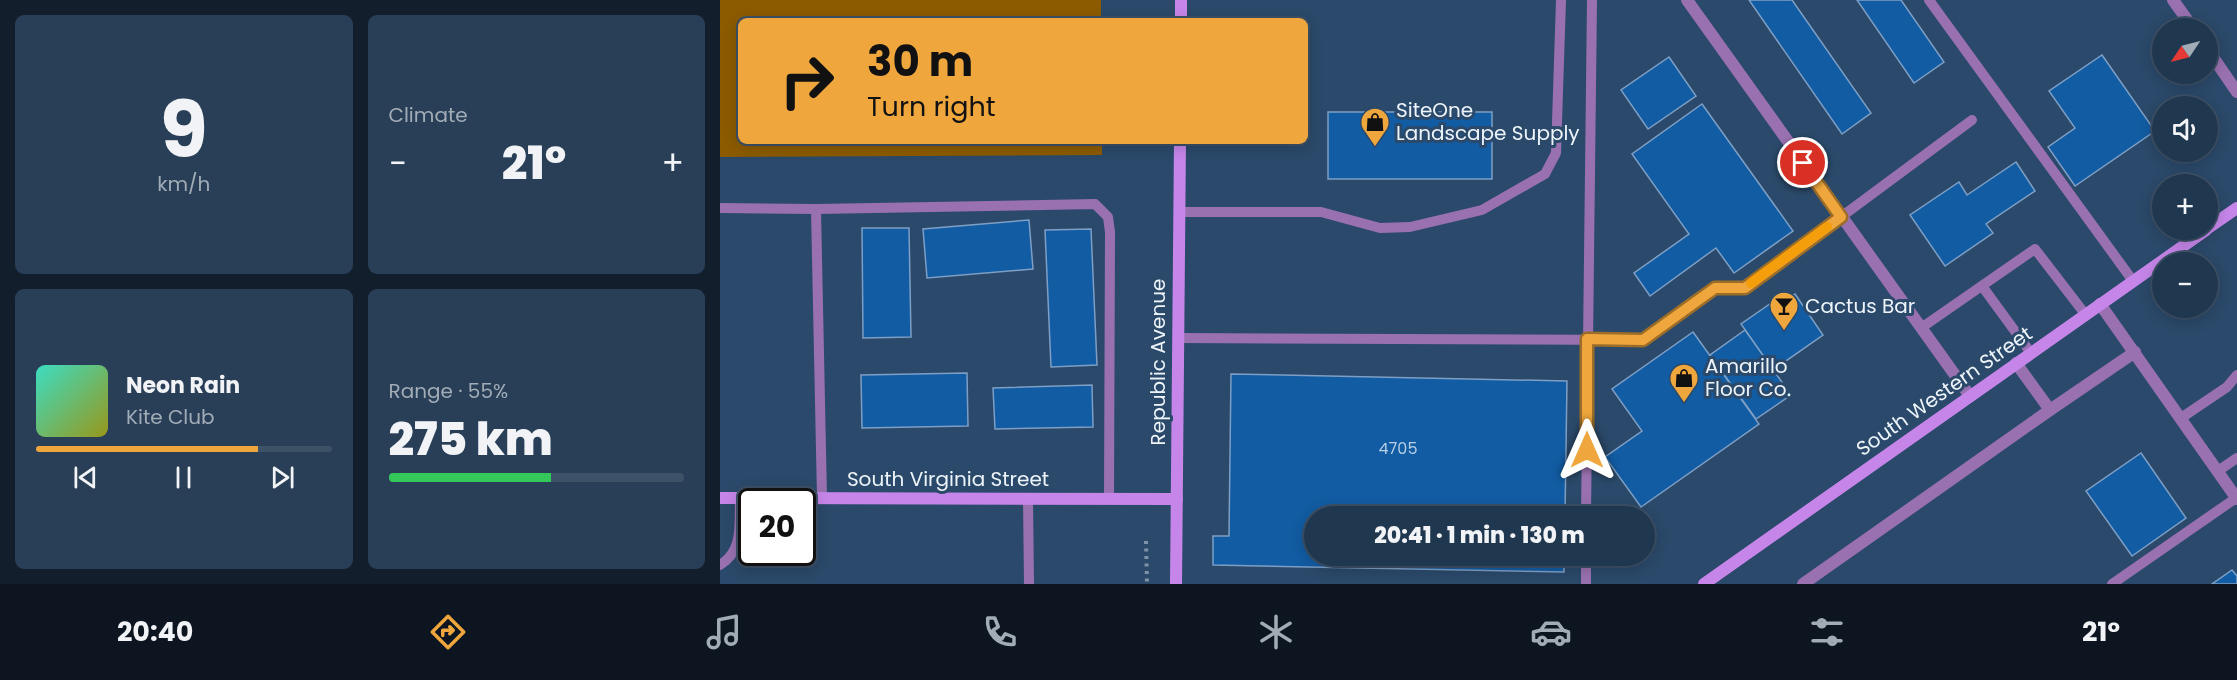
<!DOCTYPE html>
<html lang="en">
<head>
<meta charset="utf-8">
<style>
  :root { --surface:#203750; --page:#283f57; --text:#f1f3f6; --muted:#a2acb7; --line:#3d5167; --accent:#efa73d }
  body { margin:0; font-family:Poppins,sans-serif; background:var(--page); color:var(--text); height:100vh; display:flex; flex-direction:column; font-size:22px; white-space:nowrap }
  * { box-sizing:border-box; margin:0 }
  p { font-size:20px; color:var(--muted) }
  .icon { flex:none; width:33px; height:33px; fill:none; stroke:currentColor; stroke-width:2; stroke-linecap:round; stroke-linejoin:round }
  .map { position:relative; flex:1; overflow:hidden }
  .panel { display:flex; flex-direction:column; gap:15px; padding:15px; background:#121e2c; width:720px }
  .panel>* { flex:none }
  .top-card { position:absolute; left:18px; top:18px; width:570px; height:126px; border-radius:9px; box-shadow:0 3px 15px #0003,0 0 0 2px var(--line); background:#efa73d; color:#111; overflow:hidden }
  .needle { width:39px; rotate:235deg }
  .fabs { position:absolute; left:1432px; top:18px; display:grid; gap:12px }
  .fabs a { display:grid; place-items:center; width:66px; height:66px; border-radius:50%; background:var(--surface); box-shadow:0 3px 15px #0003,0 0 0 2px var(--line); font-size:30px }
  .speed { position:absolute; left:18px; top:488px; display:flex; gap:12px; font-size:30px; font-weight:700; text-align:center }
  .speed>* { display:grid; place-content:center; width:78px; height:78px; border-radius:50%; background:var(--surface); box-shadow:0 3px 15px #0003,0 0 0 2px var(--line); line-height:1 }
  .speed .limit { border:3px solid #111; border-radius:9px; background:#fff; color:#111 }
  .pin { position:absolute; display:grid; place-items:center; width:51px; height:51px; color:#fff; margin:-26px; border:3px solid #fff; border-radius:50%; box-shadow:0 2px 6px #0007 }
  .me { position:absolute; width:66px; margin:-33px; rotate:0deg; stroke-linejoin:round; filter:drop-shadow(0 0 4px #0008) }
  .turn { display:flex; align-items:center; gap:21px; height:126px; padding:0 30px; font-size:27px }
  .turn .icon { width:78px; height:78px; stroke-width:2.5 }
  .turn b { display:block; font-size:42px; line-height:51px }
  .big { font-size:45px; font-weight:800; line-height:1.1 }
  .panel .card { flex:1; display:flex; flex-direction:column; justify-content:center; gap:9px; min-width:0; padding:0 21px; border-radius:9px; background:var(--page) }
  .panel .dial { align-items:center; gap:0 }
  .dial b { font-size:78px; line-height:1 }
  .song { display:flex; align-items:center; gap:18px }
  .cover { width:72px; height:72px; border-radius:9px; background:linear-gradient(135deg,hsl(170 70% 55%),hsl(60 70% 35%)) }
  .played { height:6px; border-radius:3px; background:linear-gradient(90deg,var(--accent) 75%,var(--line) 75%) }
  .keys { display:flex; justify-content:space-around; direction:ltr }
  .heat { display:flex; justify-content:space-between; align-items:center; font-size:33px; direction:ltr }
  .charge { height:9px; border-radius:4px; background:linear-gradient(90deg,#34c759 55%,var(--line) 0) }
  .panel .tiles { flex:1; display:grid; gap:15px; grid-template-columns:repeat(2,1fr) }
  .trip { position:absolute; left:584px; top:506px; width:351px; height:60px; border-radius:30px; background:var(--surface); box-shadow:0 3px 15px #0003,0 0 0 2px var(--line); font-weight:800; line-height:60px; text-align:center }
  .menu { display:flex; height:96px; justify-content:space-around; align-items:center; background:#0d1620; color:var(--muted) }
  .menu .icon { width:42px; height:42px }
  .menu .active { color:var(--accent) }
  .menu b { font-size:27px; color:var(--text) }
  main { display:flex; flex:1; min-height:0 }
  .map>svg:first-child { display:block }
  .green { fill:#8c5b00 }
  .building { fill:#125ca3; stroke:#7e9fc5; stroke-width:1.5 }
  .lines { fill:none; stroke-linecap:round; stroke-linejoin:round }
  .path { stroke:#7f93a9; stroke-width:4; stroke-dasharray:3 4.5; stroke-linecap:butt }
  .lane { stroke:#9971b0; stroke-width:10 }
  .street { stroke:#9971b0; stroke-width:12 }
  .secondary { stroke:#c686e9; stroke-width:12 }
  .route-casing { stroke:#9b6d28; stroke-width:15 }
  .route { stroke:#efa73d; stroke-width:10 }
  .slow { stroke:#f59e0b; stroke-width:10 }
  .labels { text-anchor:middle; stroke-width:6; stroke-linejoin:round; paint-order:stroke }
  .number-label { font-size:16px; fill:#b6cee6 }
  .poi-label { font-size:20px; fill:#edf4fc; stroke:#2b496a; text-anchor:start }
  .street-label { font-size:20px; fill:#edf4fc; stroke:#2b496a }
</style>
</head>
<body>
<main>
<section class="panel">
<div class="tiles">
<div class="card dial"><b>9</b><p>km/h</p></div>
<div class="card"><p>Climate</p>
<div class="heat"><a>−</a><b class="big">21°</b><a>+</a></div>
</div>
<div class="card">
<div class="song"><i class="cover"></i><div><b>Neon Rain</b><p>Kite Club</p></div></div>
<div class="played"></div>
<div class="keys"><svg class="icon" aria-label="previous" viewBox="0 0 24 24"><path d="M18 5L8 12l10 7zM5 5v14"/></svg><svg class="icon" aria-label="pause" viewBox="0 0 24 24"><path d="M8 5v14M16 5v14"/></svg><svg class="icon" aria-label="next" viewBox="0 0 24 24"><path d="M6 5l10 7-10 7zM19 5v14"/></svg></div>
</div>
<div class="card"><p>Range · 55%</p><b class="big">275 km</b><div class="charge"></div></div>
</div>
</section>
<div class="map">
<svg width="1517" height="584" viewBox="0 0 1517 584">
  <rect width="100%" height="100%" fill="#2b496a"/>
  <polygon class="green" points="0,0 381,0 381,21 21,21 21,141 382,141 382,155 0,157"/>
  <g class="building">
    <polygon points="1029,0 1072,0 1151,113 1122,134"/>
    <polygon points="1137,0 1181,0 1224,62 1194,83"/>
    <polygon points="1382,55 1435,131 1355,186 1328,147 1355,128 1329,91"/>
    <polygon points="949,57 976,96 928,129 901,90"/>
    <polygon points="982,104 1073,231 1014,273 996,248 930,296 914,273 969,234 912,154"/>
    <rect x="608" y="112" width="164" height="67"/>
    <polygon points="1296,162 1315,191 1266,224 1273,233 1225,266 1190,215 1239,182 1247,195"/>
    <polygon points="309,220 313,269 207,278 203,229"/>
    <polygon points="142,228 189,228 191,337 143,338"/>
    <polygon points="371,229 377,365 331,367 325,230"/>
    <polygon points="1075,294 1103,335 1053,370 1021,324 1057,299 1060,304"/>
    <polygon points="1025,330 1071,395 1036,419 990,355"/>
    <polygon points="973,332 1039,424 921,507 885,457 922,431 892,389"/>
    <polygon points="247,373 248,426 142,428 141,375"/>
    <polygon points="511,374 847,381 845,516 594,516 594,555 844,555 844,572 493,565 493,536 509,536"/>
    <polygon points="372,385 373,427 275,429 273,388"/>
    <polygon points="1421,453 1466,518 1412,556 1366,491"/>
    <polygon points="1512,570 1517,576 1517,584 1492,584"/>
  </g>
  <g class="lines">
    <polyline class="path" points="426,541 427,584"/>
    <g class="lane">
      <polyline points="1209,0 1413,281"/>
      <polyline points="0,208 96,209 375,204 388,217 390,232 389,499"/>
      <polyline points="96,209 102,498"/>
      <polyline points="459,212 601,212 660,228 690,227 762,210 825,174 836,153 841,0"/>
      <polyline points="1262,286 1311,353"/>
      <polyline points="1201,328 1315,249 1365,314"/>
      <polyline points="458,338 923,340 995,288 1025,288 1252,120"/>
      <polyline points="1461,418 1507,387 1517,375"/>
      <polyline points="1498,471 1517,458"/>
      <polyline points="308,499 309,584"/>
      <polyline points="866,516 872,0"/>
      <path d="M0,565c24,-14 19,-42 20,-67"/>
      <polyline points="866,584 866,555"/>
      <polyline points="1392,584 1516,498"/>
    </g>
    <g class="street">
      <polyline points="967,0 1250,396"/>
      <polyline points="1453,0 1473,28"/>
      <polyline points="1488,50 1517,92"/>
      <polyline points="1380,304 1517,499"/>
      <polyline points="1296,363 1330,410"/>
      <polyline points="1083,584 1330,410 1415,352"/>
    </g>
    <g class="secondary">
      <polyline points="461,21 461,0"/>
      <polyline points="1488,228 1517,208"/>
      <polyline points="0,498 457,499"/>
      <polyline points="456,584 460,141"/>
      <polyline points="984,584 1486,230"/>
    </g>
  </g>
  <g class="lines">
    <g class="route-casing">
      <polyline id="route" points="867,450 867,339 923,340 995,288 1025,288 1121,217 1083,163"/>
    </g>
    <use href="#route" class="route"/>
    <polyline class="slow" points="1031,283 1107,227"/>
  </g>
  <defs>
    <g id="shop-pin" transform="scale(1.5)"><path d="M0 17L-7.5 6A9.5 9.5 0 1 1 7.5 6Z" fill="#efa73d" stroke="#2b496a"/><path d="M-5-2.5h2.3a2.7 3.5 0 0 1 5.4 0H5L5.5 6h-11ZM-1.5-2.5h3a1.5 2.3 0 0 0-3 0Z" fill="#111"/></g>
    <g id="bar-pin" transform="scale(1.5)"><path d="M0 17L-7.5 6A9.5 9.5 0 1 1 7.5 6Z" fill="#efa73d" stroke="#2b496a"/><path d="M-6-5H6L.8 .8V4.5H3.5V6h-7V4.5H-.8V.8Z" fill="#111"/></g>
  </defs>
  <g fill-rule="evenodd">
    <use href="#shop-pin" x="655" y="122"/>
    <use href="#bar-pin" x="1064" y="306"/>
    <use href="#shop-pin" x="964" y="378"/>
  </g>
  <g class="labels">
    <g class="number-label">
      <text x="678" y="454">4705</text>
    </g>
    <g class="poi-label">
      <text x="676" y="117">SiteOne<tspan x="676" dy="23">Landscape Supply</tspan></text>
      <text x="1085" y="313">Cactus Bar</text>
      <text x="985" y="373">Amarillo<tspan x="985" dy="23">Floor Co.</tspan></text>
    </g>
    <g class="street-label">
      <text transform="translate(438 362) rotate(-90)" y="7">Republic Avenue</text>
      <text transform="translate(1224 391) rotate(-35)" y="7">South Western Street</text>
      <text x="228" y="486">South Virginia Street</text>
    </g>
  </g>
</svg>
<div class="fabs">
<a><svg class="needle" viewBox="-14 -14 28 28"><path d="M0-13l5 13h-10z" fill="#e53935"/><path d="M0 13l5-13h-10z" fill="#a2acb7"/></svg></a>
<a><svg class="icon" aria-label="sound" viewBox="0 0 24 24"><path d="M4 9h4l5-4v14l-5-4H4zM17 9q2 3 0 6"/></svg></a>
<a>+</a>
<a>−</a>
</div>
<div class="speed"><div class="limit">20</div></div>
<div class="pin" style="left:1083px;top:163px;background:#d93025"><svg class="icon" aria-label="arrive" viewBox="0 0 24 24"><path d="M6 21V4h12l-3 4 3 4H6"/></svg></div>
<svg class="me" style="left:867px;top:450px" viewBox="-20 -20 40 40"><path d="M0-17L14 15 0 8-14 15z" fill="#efa73d" stroke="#fff" stroke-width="4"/></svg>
<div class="trip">20:41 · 1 min · 130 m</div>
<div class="top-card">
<div class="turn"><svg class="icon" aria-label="right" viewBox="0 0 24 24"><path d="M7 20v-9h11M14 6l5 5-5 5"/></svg><div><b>30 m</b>Turn right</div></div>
</div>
</div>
</main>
<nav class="menu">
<b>20:40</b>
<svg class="icon active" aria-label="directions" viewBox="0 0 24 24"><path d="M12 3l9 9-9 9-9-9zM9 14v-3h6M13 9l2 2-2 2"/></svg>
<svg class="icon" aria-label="music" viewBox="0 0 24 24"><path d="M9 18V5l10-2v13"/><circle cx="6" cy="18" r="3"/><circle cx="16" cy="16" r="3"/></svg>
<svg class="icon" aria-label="phone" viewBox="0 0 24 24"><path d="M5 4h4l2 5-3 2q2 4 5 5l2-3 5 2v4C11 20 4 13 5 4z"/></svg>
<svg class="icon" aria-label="climate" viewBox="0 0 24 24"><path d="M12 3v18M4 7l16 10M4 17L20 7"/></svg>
<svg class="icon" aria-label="car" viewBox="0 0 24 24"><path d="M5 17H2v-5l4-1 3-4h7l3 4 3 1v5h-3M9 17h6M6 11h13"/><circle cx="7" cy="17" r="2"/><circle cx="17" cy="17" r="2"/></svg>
<svg class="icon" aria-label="filters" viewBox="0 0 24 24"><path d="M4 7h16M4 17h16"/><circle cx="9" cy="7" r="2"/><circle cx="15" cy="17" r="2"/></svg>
<b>21°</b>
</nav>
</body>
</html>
